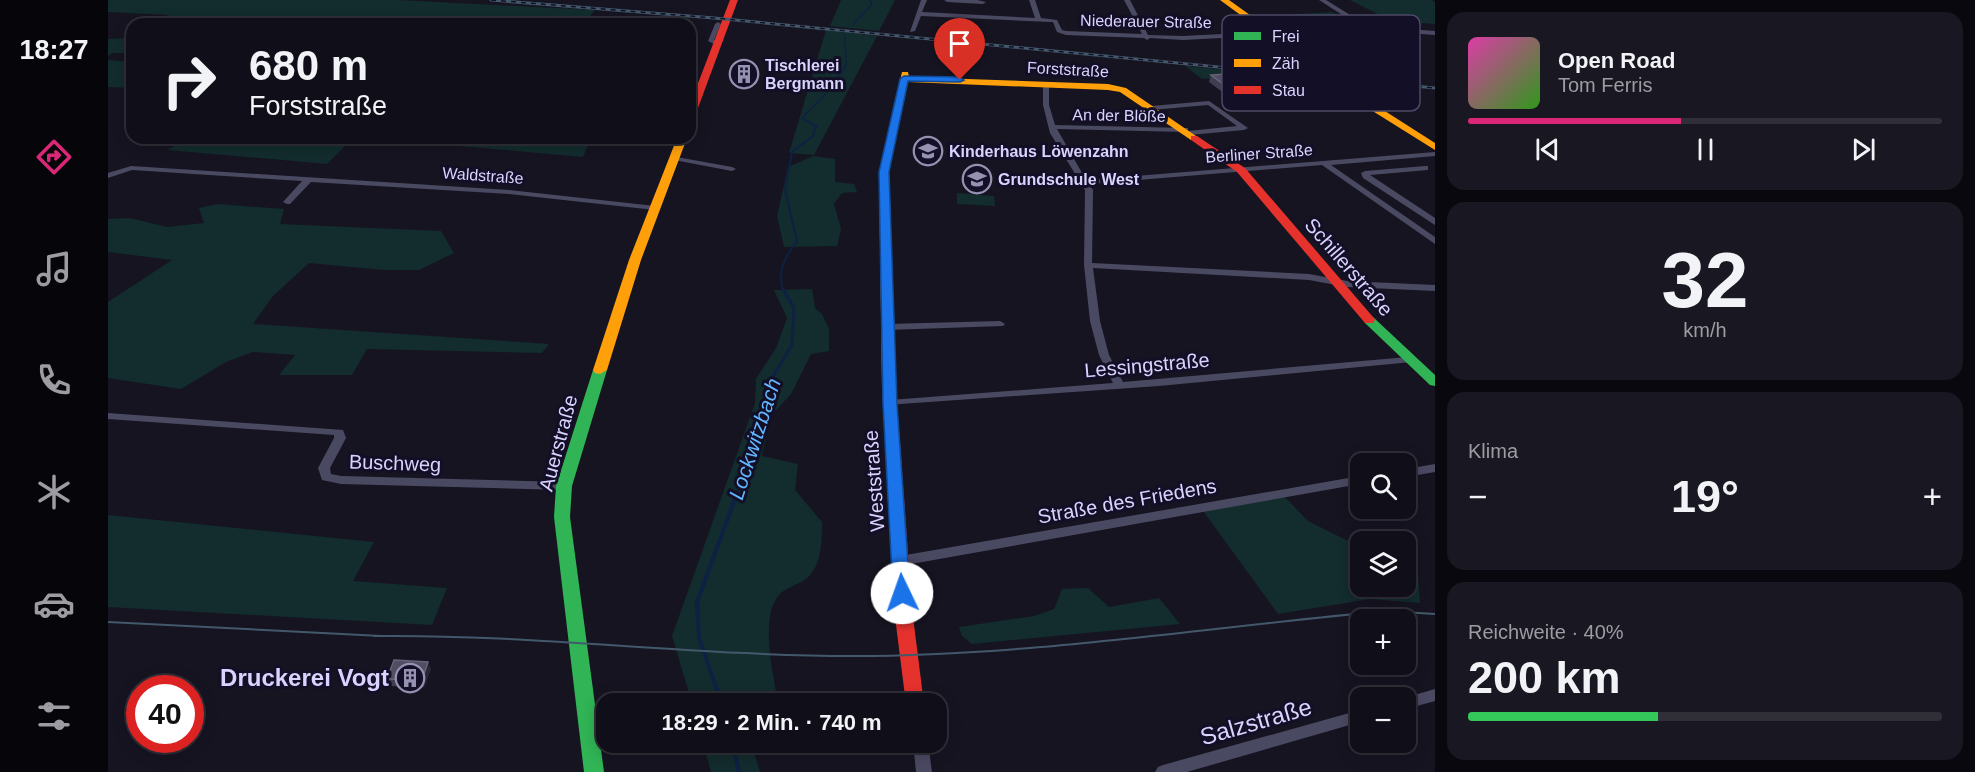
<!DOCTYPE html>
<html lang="de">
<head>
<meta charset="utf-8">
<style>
  :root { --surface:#100f19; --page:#191822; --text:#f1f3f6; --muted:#9c9ca2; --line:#302f38; --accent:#db2777 }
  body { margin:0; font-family:Arial,sans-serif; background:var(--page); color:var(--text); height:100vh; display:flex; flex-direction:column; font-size:22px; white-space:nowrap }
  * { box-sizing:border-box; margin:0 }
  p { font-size:20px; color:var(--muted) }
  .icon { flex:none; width:33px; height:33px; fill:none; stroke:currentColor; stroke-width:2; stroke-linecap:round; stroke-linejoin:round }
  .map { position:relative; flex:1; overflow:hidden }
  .panel { display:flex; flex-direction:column; gap:12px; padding:12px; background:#09080e; width:540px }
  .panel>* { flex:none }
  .banner { position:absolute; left:18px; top:18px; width:570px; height:126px; border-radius:18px; box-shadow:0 3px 15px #0003,0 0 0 2px var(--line); background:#100f19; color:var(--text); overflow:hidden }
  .fabs { position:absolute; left:1242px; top:453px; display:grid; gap:12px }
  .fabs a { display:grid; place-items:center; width:66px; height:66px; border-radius:12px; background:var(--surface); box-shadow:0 3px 15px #0003,0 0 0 2px var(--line); font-size:30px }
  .speed { position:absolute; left:18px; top:675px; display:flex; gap:12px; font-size:30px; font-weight:700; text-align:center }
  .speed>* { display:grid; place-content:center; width:78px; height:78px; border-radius:50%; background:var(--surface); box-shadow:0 3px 15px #0003,0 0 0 2px var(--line); line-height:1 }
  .speed .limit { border:9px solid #d22; background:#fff; color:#111 }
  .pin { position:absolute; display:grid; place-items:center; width:51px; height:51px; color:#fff; margin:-62px -26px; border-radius:50% 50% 50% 0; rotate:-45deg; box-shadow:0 0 6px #0007 }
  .pin .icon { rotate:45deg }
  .me { position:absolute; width:66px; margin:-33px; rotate:357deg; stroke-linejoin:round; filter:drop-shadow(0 0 4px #0008) }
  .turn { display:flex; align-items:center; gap:21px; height:126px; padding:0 24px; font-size:27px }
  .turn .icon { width:78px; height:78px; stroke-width:2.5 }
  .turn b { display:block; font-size:42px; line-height:51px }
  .big { font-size:45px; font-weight:800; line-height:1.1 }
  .panel .widget { flex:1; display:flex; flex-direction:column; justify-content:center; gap:9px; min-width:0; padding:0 21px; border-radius:18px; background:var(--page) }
  .panel .dial { align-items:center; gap:0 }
  .dial b { font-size:78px; line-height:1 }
  .song { display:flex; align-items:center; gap:18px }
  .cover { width:72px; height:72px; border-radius:9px; background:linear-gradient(135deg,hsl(320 70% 55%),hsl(110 70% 35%)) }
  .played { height:6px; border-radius:3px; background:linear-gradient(90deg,var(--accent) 45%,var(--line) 45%) }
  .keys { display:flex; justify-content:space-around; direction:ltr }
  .heat { display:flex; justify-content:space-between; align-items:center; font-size:33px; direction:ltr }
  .charge { height:9px; border-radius:4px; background:linear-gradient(90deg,#34c759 40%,var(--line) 0) }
  .trip { position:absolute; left:488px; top:693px; width:351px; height:60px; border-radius:18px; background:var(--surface); box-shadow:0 3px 15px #0003,0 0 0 2px var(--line); font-weight:800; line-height:60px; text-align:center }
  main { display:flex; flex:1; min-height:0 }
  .menu { display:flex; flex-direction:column; width:108px; justify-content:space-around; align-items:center; background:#06060a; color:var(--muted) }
  .menu .icon { width:42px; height:42px }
  .menu .active { color:var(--accent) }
  .menu b { font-size:27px; color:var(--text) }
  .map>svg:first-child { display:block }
  .green { fill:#132c2d }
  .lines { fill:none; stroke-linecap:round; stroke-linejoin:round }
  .stream-far3 { stroke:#0d2144; stroke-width:1.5 }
  .stream-far2 { stroke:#0d2144; stroke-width:2 }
  .stream-far1 { stroke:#0d2144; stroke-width:3 }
  .stream { stroke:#0d2144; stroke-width:4 }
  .street { fill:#4a4962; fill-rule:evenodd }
  .fast { fill:#30b455; fill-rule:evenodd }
  .slow { fill:#ff9f0a; fill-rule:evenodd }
  .jam { fill:#e5322d; fill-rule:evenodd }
  .tram { stroke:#43596b; stroke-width:2 }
  .rail-casing { stroke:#43596b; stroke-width:3 }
  .rail { stroke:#130f26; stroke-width:1.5; stroke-dasharray:5; stroke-linecap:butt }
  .wall { fill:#403d50 }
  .shaded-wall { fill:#282635 }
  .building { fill:#504e63; stroke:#66637b; stroke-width:1.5 }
  .route { fill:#1a73e8; stroke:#114b97; stroke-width:1.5 }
  .labels { text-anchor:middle; stroke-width:6; stroke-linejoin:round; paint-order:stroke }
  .far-street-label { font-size:16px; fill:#d9d4ff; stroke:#130f26 }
  .far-poi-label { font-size:16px; font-weight:bold; fill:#d9d4ff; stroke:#130f26; text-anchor:start }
  .street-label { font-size:20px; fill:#d9d4ff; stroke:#130f26 }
  .water-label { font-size:21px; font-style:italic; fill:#62b6ff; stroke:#130f26 }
  .near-poi-label { font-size:24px; font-weight:bold; fill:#d9d4ff; stroke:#130f26; text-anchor:end }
  .near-street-label { font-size:24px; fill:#d9d4ff; stroke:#130f26 }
  .key { fill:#130f26; stroke:#4e4a67; stroke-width:1.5 }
  .key-label { font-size:16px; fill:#d9d4ff }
</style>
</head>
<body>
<main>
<nav class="menu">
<b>18:27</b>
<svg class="icon active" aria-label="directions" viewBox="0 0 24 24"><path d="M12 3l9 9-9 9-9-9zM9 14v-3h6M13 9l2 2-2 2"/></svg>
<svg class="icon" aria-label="music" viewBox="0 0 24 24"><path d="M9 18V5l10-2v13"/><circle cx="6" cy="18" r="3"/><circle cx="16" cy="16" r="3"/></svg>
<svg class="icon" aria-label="phone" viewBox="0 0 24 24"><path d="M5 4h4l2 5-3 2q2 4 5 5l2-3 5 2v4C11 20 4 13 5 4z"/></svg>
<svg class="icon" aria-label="climate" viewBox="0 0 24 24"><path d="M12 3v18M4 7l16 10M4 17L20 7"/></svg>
<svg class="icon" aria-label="car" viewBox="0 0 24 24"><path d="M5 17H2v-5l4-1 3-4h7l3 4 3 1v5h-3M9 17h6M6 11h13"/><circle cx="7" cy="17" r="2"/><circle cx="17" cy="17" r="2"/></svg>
<svg class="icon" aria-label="filters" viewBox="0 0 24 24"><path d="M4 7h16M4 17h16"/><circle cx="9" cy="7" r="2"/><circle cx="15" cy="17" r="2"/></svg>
</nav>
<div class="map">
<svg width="1327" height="772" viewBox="0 0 1327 772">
  <rect width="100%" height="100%" fill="#161421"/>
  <g class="green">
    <polygon points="0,0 291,0 487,10 476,24 49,24 60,15 0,12"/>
    <polygon points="733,0 787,0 771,31 722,26"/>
    <polygon points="1242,0 1323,0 1327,2 1327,24 1283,21"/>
    <polygon points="1224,12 1250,26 1178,31 1156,16"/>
    <polygon points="718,30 769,36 706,155 681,153"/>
    <polygon points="24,38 24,53 4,53 0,56 0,39"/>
    <polygon points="0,60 24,62 24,88 0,87"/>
    <path d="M1077,66l128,12 11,10 -42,6c-21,-12 -55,-16 -80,-15z"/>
    <polygon points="82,138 141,138 237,146 219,164 59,150"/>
    <polygon points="262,138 483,138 475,157"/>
    <polygon points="705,156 727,159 727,182 746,184 749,192 734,193 726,204 733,229 729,246 676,247 669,216 680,167"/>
    <polygon points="849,193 886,196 887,206 849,204"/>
    <polygon points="109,204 176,209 172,224 333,231 346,253 311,270 276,270 201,263 165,296 145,324 441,344 434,353 259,349 244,375 171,375 187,355 145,352 118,362 73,389 0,378 0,302 64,260 0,252 0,219 22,218 59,227 96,223 91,208"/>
    <path d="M704,289l3,19 7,6 7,15v22l-18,3 -20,40 -21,23 -8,39 36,8 -3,26 27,32c0,19 0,48 -19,59 -7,4 -19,8 -24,14 -20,23 -5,81 -1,108h-86l-20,-67 83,-233 1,-24 20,-31 11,-30 -13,-28z"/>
    <polygon points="1175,495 1200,521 1252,547 1252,586 1298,586 1298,562 1310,574 1312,603 1262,599 1170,614 1093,508"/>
    <polygon points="0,515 266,542 245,581 339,588 324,625 0,607"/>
    <polygon points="980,588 1001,607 1051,598 1072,624 864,644 854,636 851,627 926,616 946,609 954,589"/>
    <polygon points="595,743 643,743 652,772 603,772"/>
  </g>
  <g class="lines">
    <g class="stream-far3">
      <polyline points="745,25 764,4 762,0"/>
      <polyline points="709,127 694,118 727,84 738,65 737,36"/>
    </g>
    <path class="stream-far2" d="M675,290c-6,-20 2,-33 14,-49l-12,-51 7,-38 21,-16 3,-10"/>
    <polyline class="stream-far1" points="627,501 663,380 684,345 686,308 675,289"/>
    <g class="stream">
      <polyline points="614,704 591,638 589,602 627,499"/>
      <polyline points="624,742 631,772"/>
    </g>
    <g class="street">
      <polygon points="813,0 819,0 814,12 927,18 921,0 927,0 933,18 949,20 954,30 958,31 1034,34 1016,0 1022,0 1040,35 1075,36 1253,27 1211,0 1218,0 1260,26 1327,31 1327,35 1259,30 1075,40 1042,38 1039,40 1036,38 958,35 949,32 945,22 942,22 813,16 807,31 802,32"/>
      <polygon points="836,0 869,0 878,2 875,4 839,2"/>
      <polygon points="610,22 613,24 606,40 611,43 608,45 600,41 607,24"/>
      <polygon points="938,82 941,84 941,105 947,125 1077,128 1080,128 1080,131 1129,126 1100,105 1043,110 1040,108 1043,106 1101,101 1140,128 1136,130 1081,135 1078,135 1078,132 949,129 978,180 1327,152 1327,156 1223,165 1327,237 1327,244 1214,165 981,184 985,190 984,263 1201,274 1239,281 1327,285 1327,291 1239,287 1201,280 985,268 992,321 1001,355 1015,382 1300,357 1304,358 1305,360 1304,362 1051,386 778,405 777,403 778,401 782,400 1005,383 991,355 982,321 976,265 977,190 942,133 935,105 935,84"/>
      <polygon points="563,156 624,167 628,169 624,171 566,160 562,158"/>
      <polygon points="23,166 401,190 547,206 551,208 547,210 401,194 203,182 182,204 179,204 175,202 194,181 24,170 0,178 0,173"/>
      <polygon points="1317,166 1320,166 1320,170 1262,175 1327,218 1327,225 1255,178 1253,173 1257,171"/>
      <polygon points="892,321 897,324 895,326 779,330 774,327 779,324"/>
      <polygon points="0,413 235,430 238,438 222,468 223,474 233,476 456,482 460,483 462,486 460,489 456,490 233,484 214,480 210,468 226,438 226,435 0,419"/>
      <polygon points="1327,464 1327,472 1298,477 1298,469"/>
      <polygon points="1252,476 1252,484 792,566 787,564 786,561 787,558 792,556"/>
      <polygon points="1327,689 1327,701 1298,709 1296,698"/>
      <polygon points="1252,710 1252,722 1079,772 1047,772 1050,767 1055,765"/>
      <polygon points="805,742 820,742 824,772 808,772"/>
    </g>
    <g class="fast">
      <polygon points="1261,316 1265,317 1327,375 1327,386 1322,385 1257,323 1255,320"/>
      <polygon points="492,366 499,370 464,486 462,517 496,772 476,772 446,517 448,486 485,370"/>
    </g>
    <g class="slow">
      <polygon points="1112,0 1121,0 1269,106 1327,143 1327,150 1263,110"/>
      <polygon points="794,72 800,72 801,77 1000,84 1018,88 1091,138 1083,140 1012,92 1000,90 800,82 781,172 788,387 781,391 774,387 771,172"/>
      <polygon points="569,138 579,138 533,260 499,370 492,374 487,373 485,370 521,260"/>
    </g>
    <g class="jam">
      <polygon points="622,0 630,0 587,116 582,119 582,104"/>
      <polygon points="1083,136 1089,136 1137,168 1265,317 1267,320 1265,323 1257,323 1129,172 1083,140"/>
      <polygon points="781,383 788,387 804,609 816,704 798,704 786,609 774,387"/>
    </g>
    <g class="tram">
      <polyline points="0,622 273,636"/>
      <path d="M266,636c160,-2 319,20 479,20 178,0 356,-29 533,-45l49,3"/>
    </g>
    <g class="rail-casing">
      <polyline id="rail" points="383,0 606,18 1327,88"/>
    </g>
    <use href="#rail" class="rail"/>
  </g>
  <g class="wall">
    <polygon points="1144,72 1173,90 1171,97 1149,99 1134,89 1113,91 1101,82 1103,75"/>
    <polygon points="323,669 316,687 281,686 279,679"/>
  </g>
  <g class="shaded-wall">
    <polygon points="1136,82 1134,89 1113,91 1115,84"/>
    <polygon points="320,662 323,669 316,687 314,680"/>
  </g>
  <g class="building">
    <polygon points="1144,72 1173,90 1151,91 1136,82 1115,84 1103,75"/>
    <polygon points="286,660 320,662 314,680 279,679"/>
  </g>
  <polygon class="route" points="796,76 852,77 856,80 852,82 800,81 781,172 789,404 802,593 800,598 788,598 785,593 775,404 771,172 792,79"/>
  <defs>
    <g id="building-ring" transform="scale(1.5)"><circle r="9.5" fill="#130f26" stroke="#9591b1" stroke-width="1.5"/><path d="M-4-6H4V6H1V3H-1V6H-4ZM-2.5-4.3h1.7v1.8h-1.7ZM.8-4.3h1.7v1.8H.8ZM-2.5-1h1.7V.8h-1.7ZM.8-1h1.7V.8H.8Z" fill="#9591b1"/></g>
    <g id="school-ring" transform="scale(1.5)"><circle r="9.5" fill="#130f26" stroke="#9591b1" stroke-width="1.5"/><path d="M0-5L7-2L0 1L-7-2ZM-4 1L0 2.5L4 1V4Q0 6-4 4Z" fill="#9591b1"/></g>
  </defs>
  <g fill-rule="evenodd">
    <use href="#building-ring" x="636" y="74"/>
    <use href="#school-ring" x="820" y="151"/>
    <use href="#school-ring" x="869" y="179"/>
    <use href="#building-ring" x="302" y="678"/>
  </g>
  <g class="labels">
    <g class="far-street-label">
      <text transform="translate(1038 21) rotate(1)" y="6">Niederauer Straße</text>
      <text transform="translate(960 69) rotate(3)" y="6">Forststraße</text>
      <text transform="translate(1011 115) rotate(1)" y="6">An der Blöße</text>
      <text transform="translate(1151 153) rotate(-4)" y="6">Berliner Straße</text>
      <text transform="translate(375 175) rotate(4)" y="6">Waldstraße</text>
    </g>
    <g class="far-poi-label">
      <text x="657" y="71">Tischlerei<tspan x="657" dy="18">Bergmann</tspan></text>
      <text x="841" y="157">Kinderhaus Löwenzahn</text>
      <text x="890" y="185">Grundschule West</text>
    </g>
    <g class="street-label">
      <text transform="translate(1241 267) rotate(49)" y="7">Schillerstraße</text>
      <text transform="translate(1039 365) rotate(-5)" y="7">Lessingstraße</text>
      <text transform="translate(450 443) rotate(-75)" y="7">Auerstraße</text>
      <text transform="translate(287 463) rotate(2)" y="7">Buschweg</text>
      <text transform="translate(766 481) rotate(-94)" y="7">Weststraße</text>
      <text transform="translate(1019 501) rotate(-10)" y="7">Straße des Friedens</text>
    </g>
    <g class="water-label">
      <text transform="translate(647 439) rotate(-72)" y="7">Lockwitzbach</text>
    </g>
    <g class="near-poi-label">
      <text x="281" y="686">Druckerei Vogt</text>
    </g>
    <g class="near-street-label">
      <text transform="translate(1148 722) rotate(-16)" y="8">Salzstraße</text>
    </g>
  </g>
  <rect x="1114" y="15" width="198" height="96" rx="9" class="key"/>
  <rect x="1126" y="32" width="27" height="8" fill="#30b455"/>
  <rect x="1126" y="59" width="27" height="8" fill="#ff9f0a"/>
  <rect x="1126" y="86" width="27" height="8" fill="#e5322d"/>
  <g class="key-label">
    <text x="1164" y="42">Frei</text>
    <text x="1164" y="69">Zäh</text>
    <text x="1164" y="96">Stau</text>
  </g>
</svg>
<div class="fabs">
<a><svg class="icon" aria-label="search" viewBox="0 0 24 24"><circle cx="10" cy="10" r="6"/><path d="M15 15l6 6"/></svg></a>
<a><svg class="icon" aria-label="layers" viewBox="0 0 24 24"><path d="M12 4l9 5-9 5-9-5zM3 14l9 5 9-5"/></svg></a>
<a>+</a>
<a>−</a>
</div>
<div class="speed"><div class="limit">40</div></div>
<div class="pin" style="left:852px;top:80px;background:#d93025"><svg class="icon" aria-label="arrive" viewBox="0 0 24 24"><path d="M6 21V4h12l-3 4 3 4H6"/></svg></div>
<svg class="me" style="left:794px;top:593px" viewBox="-20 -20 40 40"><circle r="19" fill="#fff"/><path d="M0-13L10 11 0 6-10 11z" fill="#1a73e8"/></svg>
<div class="trip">18:29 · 2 Min. · 740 m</div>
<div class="banner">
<div class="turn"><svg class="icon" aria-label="right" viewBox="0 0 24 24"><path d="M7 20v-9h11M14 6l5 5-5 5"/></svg><div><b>680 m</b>Forststraße</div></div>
</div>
</div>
<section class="panel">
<div class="widget">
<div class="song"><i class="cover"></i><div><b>Open Road</b><p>Tom Ferris</p></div></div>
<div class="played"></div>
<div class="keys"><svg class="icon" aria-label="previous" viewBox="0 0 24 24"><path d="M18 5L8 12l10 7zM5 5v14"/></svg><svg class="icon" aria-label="pause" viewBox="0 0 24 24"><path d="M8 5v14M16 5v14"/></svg><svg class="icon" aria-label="next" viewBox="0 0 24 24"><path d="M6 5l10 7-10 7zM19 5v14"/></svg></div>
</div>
<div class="widget dial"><b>32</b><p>km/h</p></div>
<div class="widget"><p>Klima</p>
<div class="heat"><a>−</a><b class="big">19°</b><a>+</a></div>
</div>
<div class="widget"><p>Reichweite · 40%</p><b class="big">200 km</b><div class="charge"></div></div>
</section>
</main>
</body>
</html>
